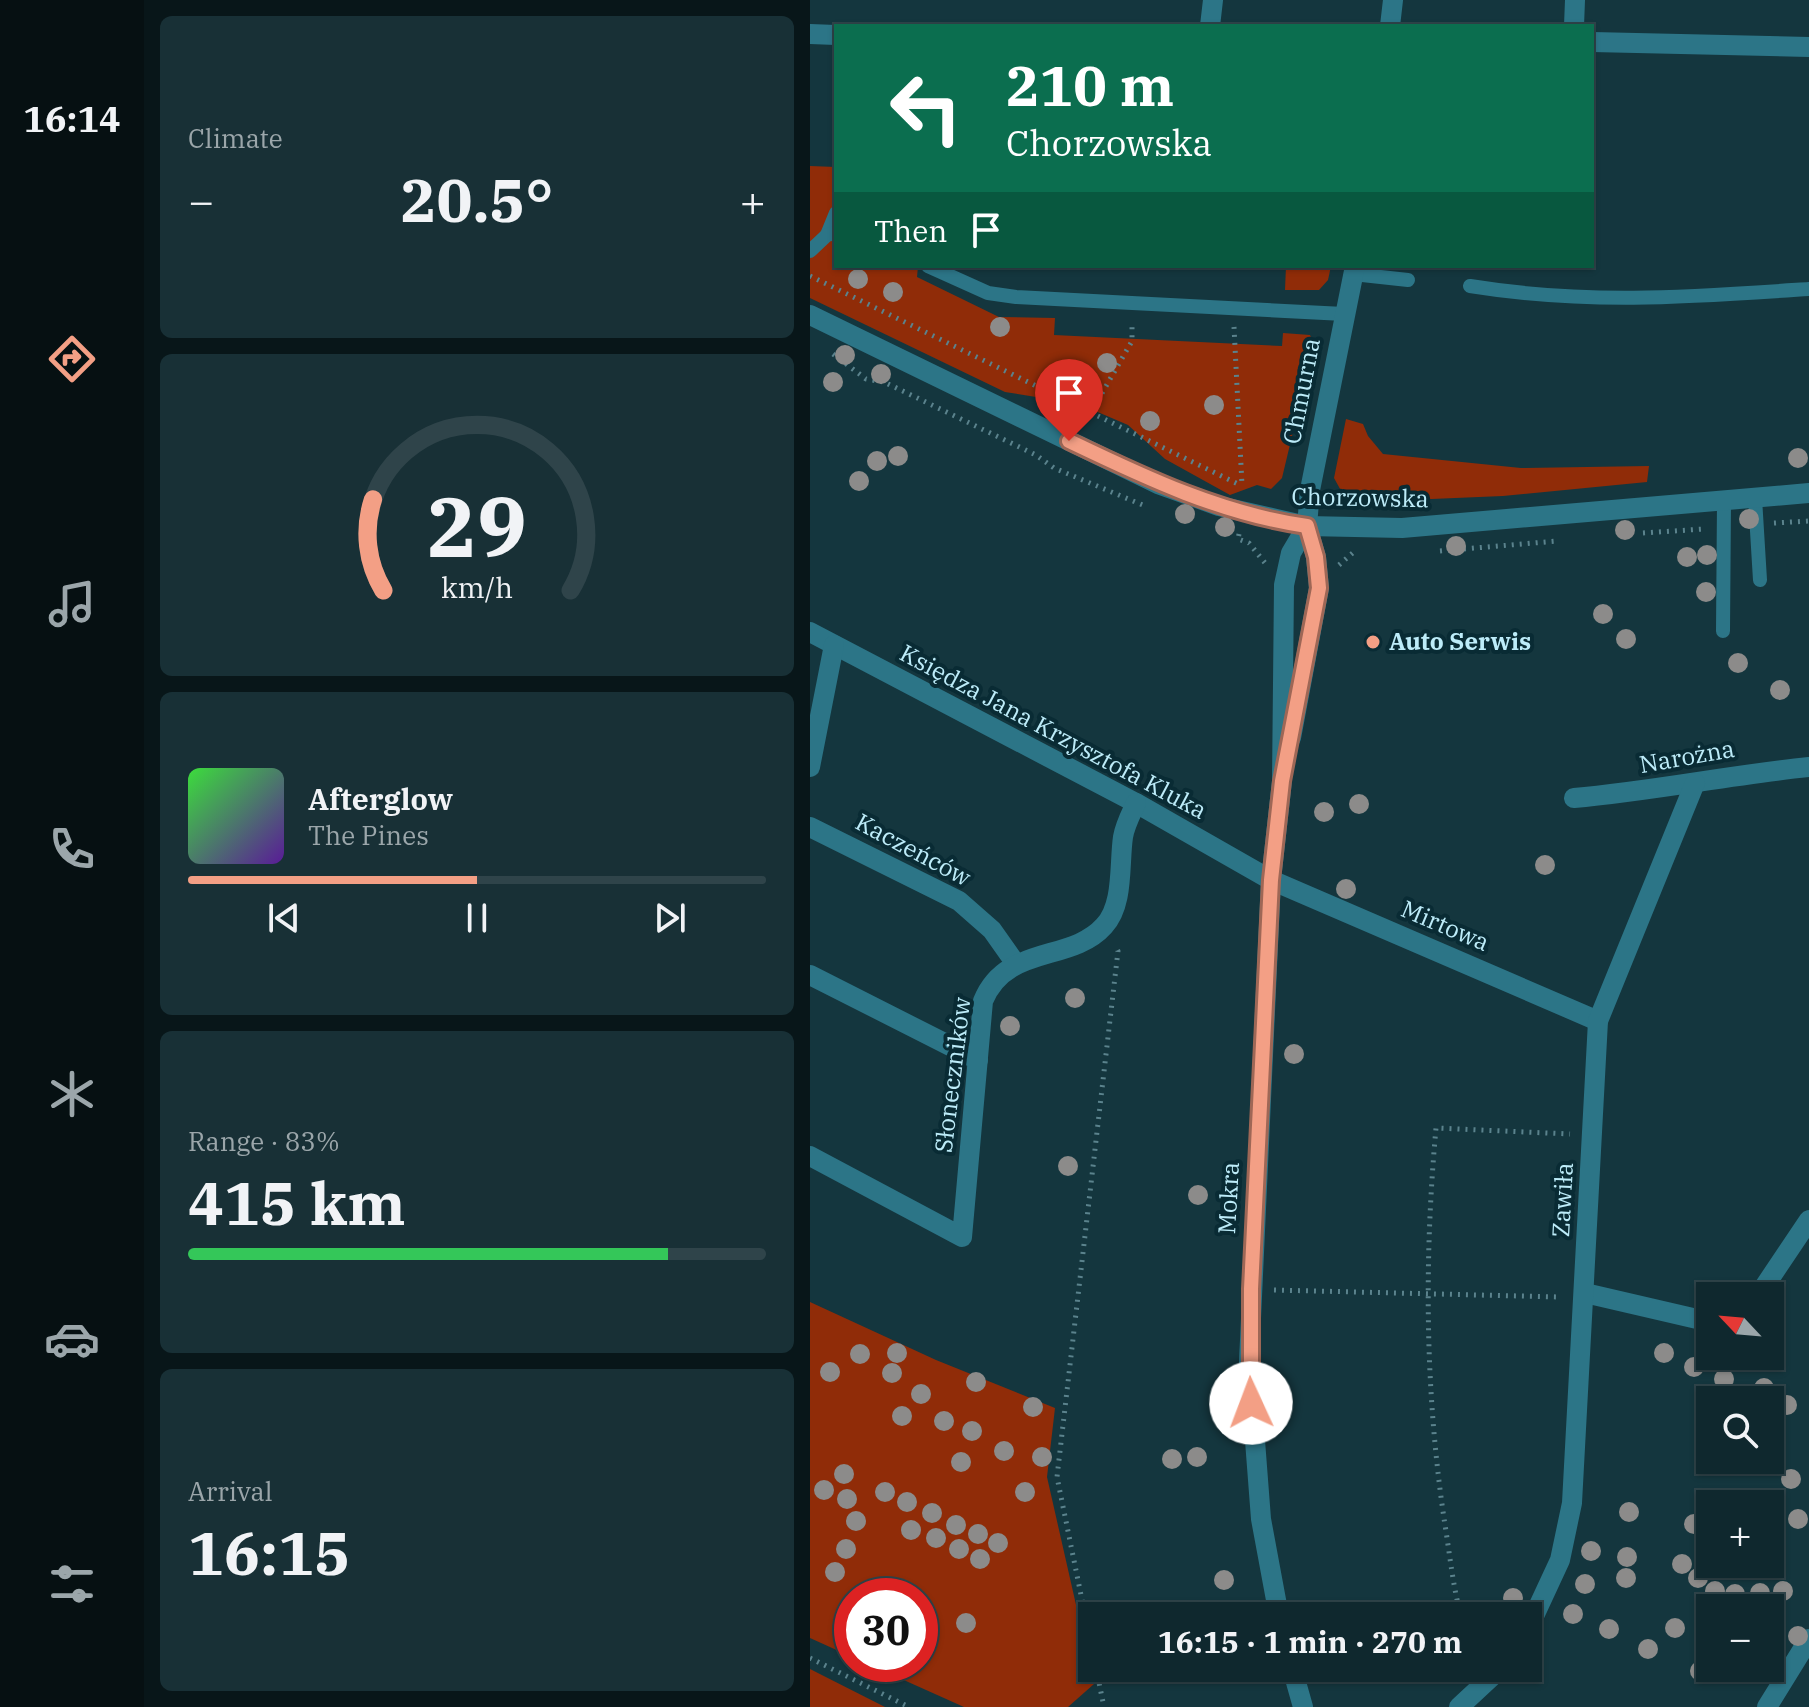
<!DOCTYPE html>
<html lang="en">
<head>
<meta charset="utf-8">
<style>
  :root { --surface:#0f282e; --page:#183036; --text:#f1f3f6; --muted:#9ba6aa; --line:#2f444a; --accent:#f39f85 }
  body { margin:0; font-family:"IBM Plex Serif",serif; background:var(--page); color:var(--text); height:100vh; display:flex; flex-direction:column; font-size:30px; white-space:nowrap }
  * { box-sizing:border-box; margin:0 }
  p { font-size:26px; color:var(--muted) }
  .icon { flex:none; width:44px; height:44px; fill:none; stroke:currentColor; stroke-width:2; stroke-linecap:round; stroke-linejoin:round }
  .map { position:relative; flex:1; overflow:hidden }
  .details { display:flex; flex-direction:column; gap:16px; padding:16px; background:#081619; width:666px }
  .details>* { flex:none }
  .hud { position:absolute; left:24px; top:24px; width:760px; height:244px; border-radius:0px; box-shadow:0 2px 6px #0004,0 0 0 2px var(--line); background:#0b6e4f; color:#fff; overflow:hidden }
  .needle { width:52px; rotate:296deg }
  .buttons { position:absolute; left:886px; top:1282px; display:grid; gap:16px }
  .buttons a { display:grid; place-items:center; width:88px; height:88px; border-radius:0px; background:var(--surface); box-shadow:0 2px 6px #0004,0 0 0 2px var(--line); font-size:40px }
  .speed { position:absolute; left:24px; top:1578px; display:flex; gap:16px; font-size:40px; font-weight:700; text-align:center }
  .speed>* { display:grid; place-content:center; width:104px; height:104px; border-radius:50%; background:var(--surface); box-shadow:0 2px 6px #0004,0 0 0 2px var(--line); line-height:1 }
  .speed .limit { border:12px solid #d22; background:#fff; color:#111 }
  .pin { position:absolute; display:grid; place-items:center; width:68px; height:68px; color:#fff; margin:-82px -34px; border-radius:50% 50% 50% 0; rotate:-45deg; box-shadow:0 0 8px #0007 }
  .pin .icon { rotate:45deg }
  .me { position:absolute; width:88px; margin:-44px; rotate:358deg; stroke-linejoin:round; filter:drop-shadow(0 0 6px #0008) }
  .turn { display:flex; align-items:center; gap:28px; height:168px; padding:0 40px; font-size:36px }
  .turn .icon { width:104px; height:104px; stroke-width:2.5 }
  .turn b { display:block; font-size:56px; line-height:68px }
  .then { display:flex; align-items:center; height:76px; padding:0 40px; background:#0003; gap:16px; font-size:30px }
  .big { font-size:60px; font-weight:700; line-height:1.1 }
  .details .card { flex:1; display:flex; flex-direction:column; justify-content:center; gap:12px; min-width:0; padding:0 28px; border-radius:12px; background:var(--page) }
  .details .dial { align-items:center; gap:0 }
  .dial svg { height:208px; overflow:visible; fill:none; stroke:var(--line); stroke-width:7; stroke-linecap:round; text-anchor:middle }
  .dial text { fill:var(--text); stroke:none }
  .song { display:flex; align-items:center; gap:24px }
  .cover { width:96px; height:96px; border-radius:12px; background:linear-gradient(135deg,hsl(120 70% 55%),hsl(270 70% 35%)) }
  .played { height:8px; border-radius:4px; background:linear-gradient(90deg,var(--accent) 50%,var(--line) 50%) }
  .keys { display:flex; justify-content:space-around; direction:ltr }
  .heat { display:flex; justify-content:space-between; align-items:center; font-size:44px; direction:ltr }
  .charge { height:12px; border-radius:6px; background:linear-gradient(90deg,#34c759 83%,var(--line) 0) }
  .trip { position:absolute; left:268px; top:1602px; width:464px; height:80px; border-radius:0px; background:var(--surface); box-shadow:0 2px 6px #0004,0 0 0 2px var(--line); font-weight:700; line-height:80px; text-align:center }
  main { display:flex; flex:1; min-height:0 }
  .dock { display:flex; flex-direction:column; width:144px; justify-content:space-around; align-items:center; background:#061012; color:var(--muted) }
  .dock .icon { width:56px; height:56px }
  .dock .current { color:var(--accent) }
  .dock b { font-size:36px; color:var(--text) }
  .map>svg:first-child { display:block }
  .green { fill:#902c08 }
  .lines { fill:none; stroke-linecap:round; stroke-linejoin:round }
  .path { stroke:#5b838d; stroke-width:5; stroke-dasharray:2 6; stroke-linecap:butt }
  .service { stroke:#2c7587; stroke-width:14 }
  .minor { stroke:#2c7587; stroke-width:20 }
  .tertiary { stroke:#2c7587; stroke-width:20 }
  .tree { fill:#8c8b8a }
  .route-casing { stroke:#9e6756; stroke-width:20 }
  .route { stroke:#f39f85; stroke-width:14 }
  .poi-dot { fill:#f39f85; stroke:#092b34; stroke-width:3 }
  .labels { text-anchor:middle; stroke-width:8; stroke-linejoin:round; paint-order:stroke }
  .street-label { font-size:24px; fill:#bdecf9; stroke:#092b34 }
  .poi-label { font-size:24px; font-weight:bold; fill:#bdecf9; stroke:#092b34; text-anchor:start }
</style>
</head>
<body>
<main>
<nav class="dock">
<b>16:14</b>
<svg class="icon current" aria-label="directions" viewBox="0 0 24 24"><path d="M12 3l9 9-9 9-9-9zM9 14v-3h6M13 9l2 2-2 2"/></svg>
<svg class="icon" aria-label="music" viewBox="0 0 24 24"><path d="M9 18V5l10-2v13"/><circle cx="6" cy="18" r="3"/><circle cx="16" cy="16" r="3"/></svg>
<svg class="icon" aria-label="phone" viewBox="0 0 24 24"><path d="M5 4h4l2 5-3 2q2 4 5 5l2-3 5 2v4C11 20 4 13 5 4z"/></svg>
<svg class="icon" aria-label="climate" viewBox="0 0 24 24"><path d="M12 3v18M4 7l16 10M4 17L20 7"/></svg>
<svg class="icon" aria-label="car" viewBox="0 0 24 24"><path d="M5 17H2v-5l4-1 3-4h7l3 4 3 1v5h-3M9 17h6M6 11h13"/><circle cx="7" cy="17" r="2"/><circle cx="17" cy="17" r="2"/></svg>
<svg class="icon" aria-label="filters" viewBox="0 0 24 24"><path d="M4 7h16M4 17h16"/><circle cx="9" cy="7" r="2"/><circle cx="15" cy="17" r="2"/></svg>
</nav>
<section class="details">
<div class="card"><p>Climate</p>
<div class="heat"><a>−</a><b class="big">20.5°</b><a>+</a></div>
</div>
<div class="card dial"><svg viewBox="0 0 100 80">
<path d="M14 69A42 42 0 1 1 86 69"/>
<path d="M14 69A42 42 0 0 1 10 34" stroke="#f39f85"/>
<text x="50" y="56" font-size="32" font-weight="700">29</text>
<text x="50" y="72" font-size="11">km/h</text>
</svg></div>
<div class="card">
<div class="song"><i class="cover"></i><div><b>Afterglow</b><p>The Pines</p></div></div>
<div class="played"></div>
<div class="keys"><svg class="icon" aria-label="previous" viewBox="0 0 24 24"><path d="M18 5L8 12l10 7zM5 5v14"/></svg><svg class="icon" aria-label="pause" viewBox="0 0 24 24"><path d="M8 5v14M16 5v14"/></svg><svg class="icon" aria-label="next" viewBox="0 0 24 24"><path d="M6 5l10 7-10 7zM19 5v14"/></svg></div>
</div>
<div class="card"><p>Range · 83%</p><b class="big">415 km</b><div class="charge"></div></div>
<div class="card"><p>Arrival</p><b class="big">16:15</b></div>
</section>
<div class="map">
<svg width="999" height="1707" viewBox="0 0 999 1707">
  <rect width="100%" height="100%" fill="#14363e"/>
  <g class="green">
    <polygon points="0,166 26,167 26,266 108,266 107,277 189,317 245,318 244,335 472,346 473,333 500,335 504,344 472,478 461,489 447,485 420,495 355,459 318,425 269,404 195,392 0,298"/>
    <polygon points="476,266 521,266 518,280 509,290 475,290"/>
    <polygon points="536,419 553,424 558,436 573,454 711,468 839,466 837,482 693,496 550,502 534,496 524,478"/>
    <polygon points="0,1302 126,1360 245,1408 237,1477 284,1684 258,1707 154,1707 58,1664 110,1664 110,1596 42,1596 42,1657 0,1638"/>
    <polygon points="0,1669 75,1707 0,1707"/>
  </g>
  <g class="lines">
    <g class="path">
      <polyline points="0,276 430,485"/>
      <polyline points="424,327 432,485"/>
      <polyline points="23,354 56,379 74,382 226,455 244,468 335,506"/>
      <polyline points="280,414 322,341 322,322"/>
      <polyline points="964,523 999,521"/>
      <polyline points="833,533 894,529"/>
      <polyline points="429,534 428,539 439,543 455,563"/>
      <polyline points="630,551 747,541"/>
      <polyline points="529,565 545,551"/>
      <polyline points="464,1290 750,1297"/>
      <path d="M651,1616c-8,-29 -11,-60 -16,-91 -20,-131 -21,-265 -9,-397l134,6"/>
      <polyline points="282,1649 247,1477 308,951 305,946"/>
      <polyline points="0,1658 99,1707"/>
      <polyline points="718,1660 725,1649"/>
      <polyline points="286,1668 294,1707"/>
    </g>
    <g class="service">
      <polyline points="17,235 26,213"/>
      <polyline points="0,251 17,235 26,233"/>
      <polyline points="118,266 178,293 206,297 534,314"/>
      <polyline points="543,274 598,280"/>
      <path d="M660,286c118,19 221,11 339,3"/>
      <polyline points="945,498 950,580"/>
      <polyline points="913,631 914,501"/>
    </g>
    <g class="minor">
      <polyline points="400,26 403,0"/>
      <polyline points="580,26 583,0"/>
      <polyline points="764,26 765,0"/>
      <polyline points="0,34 26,35"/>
      <polyline points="782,42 999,47"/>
      <polyline points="0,632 326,803 461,880 788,1021"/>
      <polyline points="481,738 509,588 506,557 497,526 500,490 545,266"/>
      <polyline points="0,767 24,645"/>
      <path d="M764,798c79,-7 156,-23 235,-31"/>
      <polyline points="0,827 149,901 182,930 206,964"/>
      <polyline points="0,975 168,1060"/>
      <path d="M0,1156l152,81 21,-236c23,-57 88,-38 121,-75 20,-21 15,-62 19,-89 2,-12 8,-23 13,-34"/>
      <polyline points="775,1293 900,1322"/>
      <polyline points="948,1296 999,1220"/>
      <polyline points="469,1616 451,1519 439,1362 461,880 472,781 474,585 481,553 497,526"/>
      <polyline points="718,1629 750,1560 762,1503 788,1021 885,783"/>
      <polyline points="482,1668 493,1707"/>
      <polyline points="649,1707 691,1668"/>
      <polyline points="957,1707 999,1639"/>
    </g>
    <polyline class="tertiary" points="0,315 348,484 409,506 497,526 592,528 999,493"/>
  </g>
  <g class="tree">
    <circle cx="48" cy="279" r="10"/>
    <circle cx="83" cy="292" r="10"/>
    <circle cx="190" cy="327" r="10"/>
    <circle cx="35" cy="355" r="10"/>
    <circle cx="297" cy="363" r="10"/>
    <circle cx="71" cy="374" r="10"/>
    <circle cx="23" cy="382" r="10"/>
    <circle cx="404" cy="405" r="10"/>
    <circle cx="340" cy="421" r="10"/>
    <circle cx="88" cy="456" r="10"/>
    <circle cx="988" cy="458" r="10"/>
    <circle cx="67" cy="461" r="10"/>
    <circle cx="49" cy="481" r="10"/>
    <circle cx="375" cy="514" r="10"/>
    <circle cx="939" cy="519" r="10"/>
    <circle cx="415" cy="527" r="10"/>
    <circle cx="815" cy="530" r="10"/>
    <circle cx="646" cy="546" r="10"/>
    <circle cx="897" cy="555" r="10"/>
    <circle cx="877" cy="557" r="10"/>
    <circle cx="896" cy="592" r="10"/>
    <circle cx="793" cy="614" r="10"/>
    <circle cx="816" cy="639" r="10"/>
    <circle cx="928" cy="663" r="10"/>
    <circle cx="970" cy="690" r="10"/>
    <circle cx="549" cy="804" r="10"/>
    <circle cx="514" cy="812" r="10"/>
    <circle cx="735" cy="865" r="10"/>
    <circle cx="536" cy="889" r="10"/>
    <circle cx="265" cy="998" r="10"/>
    <circle cx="200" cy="1026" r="10"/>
    <circle cx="484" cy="1054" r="10"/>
    <circle cx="258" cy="1166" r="10"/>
    <circle cx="388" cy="1195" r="10"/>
    <circle cx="87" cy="1353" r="10"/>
    <circle cx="854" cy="1353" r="10"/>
    <circle cx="50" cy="1354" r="10"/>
    <circle cx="884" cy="1367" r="10"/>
    <circle cx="20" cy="1372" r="10"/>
    <circle cx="82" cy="1373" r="10"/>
    <circle cx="914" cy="1379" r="10"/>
    <circle cx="166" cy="1382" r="10"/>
    <circle cx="954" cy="1388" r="10"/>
    <circle cx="111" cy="1394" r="10"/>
    <circle cx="977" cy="1405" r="10"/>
    <circle cx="223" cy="1407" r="10"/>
    <circle cx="92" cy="1416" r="10"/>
    <circle cx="134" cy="1421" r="10"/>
    <circle cx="162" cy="1431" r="10"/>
    <circle cx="194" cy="1451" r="10"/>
    <circle cx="232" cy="1457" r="10"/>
    <circle cx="387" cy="1457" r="10"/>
    <circle cx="362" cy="1459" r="10"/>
    <circle cx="151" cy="1462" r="10"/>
    <circle cx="34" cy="1474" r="10"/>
    <circle cx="981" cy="1479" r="10"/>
    <circle cx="14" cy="1490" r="10"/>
    <circle cx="75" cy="1492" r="10"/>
    <circle cx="215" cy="1492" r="10"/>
    <circle cx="37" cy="1499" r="10"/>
    <circle cx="97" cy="1502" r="10"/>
    <circle cx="819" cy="1512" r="10"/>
    <circle cx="122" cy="1513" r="10"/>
    <circle cx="988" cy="1519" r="10"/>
    <circle cx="46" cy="1521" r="10"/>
    <circle cx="884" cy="1524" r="10"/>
    <circle cx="146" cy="1525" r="10"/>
    <circle cx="101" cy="1530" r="10"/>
    <circle cx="168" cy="1534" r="10"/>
    <circle cx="126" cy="1538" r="10"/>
    <circle cx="188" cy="1543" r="10"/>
    <circle cx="36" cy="1549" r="10"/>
    <circle cx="149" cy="1549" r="10"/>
    <circle cx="781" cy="1551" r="10"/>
    <circle cx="817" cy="1557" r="10"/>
    <circle cx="170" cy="1559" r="10"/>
    <circle cx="872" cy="1564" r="10"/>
    <circle cx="25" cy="1572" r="10"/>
    <circle cx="816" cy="1578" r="10"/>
    <circle cx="888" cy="1578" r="10"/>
    <circle cx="414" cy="1580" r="10"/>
    <circle cx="775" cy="1584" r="10"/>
    <circle cx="905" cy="1591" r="10"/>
    <circle cx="973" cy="1591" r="10"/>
    <circle cx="950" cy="1593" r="10"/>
    <circle cx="925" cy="1594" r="10"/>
    <circle cx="703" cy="1598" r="10"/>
    <circle cx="763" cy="1614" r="10"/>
    <circle cx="156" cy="1623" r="10"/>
    <circle cx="865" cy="1628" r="10"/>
    <circle cx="799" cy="1629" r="10"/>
    <circle cx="988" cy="1636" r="10"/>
    <circle cx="838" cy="1649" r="10"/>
    <circle cx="890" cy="1671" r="10"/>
  </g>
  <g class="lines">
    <g class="route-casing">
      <path id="route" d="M259,441c77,37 153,73 238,85l9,31 3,31 -37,193 -11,99 -20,409v114"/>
    </g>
    <use href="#route" class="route"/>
  </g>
  <circle class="poi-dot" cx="563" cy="642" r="8"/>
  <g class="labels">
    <g class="street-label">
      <text transform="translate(492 391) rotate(-79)" y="8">Chmurna</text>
      <text transform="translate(550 498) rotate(1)" y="8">Chorzowska</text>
      <text transform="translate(243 732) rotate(28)" y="8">Księdza Jana Krzysztofa Kluka</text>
      <text transform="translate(877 757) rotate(-10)" y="8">Narożna</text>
      <text transform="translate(103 850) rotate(28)" y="8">Kaczeńców</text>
      <text transform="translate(635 926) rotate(23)" y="8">Mirtowa</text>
      <text transform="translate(143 1075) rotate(-83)" y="8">Słoneczników</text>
      <text transform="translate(419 1198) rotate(-87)" y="8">Mokra</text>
      <text transform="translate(753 1200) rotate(-87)" y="8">Zawiła</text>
    </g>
    <g class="poi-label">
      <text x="579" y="650">Auto Serwis</text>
    </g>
  </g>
</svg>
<div class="buttons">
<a><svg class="needle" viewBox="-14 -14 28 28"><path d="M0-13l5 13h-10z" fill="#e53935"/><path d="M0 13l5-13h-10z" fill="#9ba6aa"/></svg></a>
<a><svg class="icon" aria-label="search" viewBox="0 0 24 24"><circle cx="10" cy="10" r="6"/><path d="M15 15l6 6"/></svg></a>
<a>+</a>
<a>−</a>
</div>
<div class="speed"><div class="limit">30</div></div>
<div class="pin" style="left:259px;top:441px;background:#d93025"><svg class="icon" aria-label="arrive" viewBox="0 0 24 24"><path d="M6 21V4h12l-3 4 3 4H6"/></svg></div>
<svg class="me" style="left:441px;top:1403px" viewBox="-20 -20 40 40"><circle r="19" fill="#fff"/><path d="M0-13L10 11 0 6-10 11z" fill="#f39f85"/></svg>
<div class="trip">16:15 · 1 min · 270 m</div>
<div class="hud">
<div class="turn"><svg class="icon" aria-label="left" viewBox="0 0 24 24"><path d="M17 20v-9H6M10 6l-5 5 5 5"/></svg><div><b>210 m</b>Chorzowska</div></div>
<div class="then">Then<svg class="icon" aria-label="arrive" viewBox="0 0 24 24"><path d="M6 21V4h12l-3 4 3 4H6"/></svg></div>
</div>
</div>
</main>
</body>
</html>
